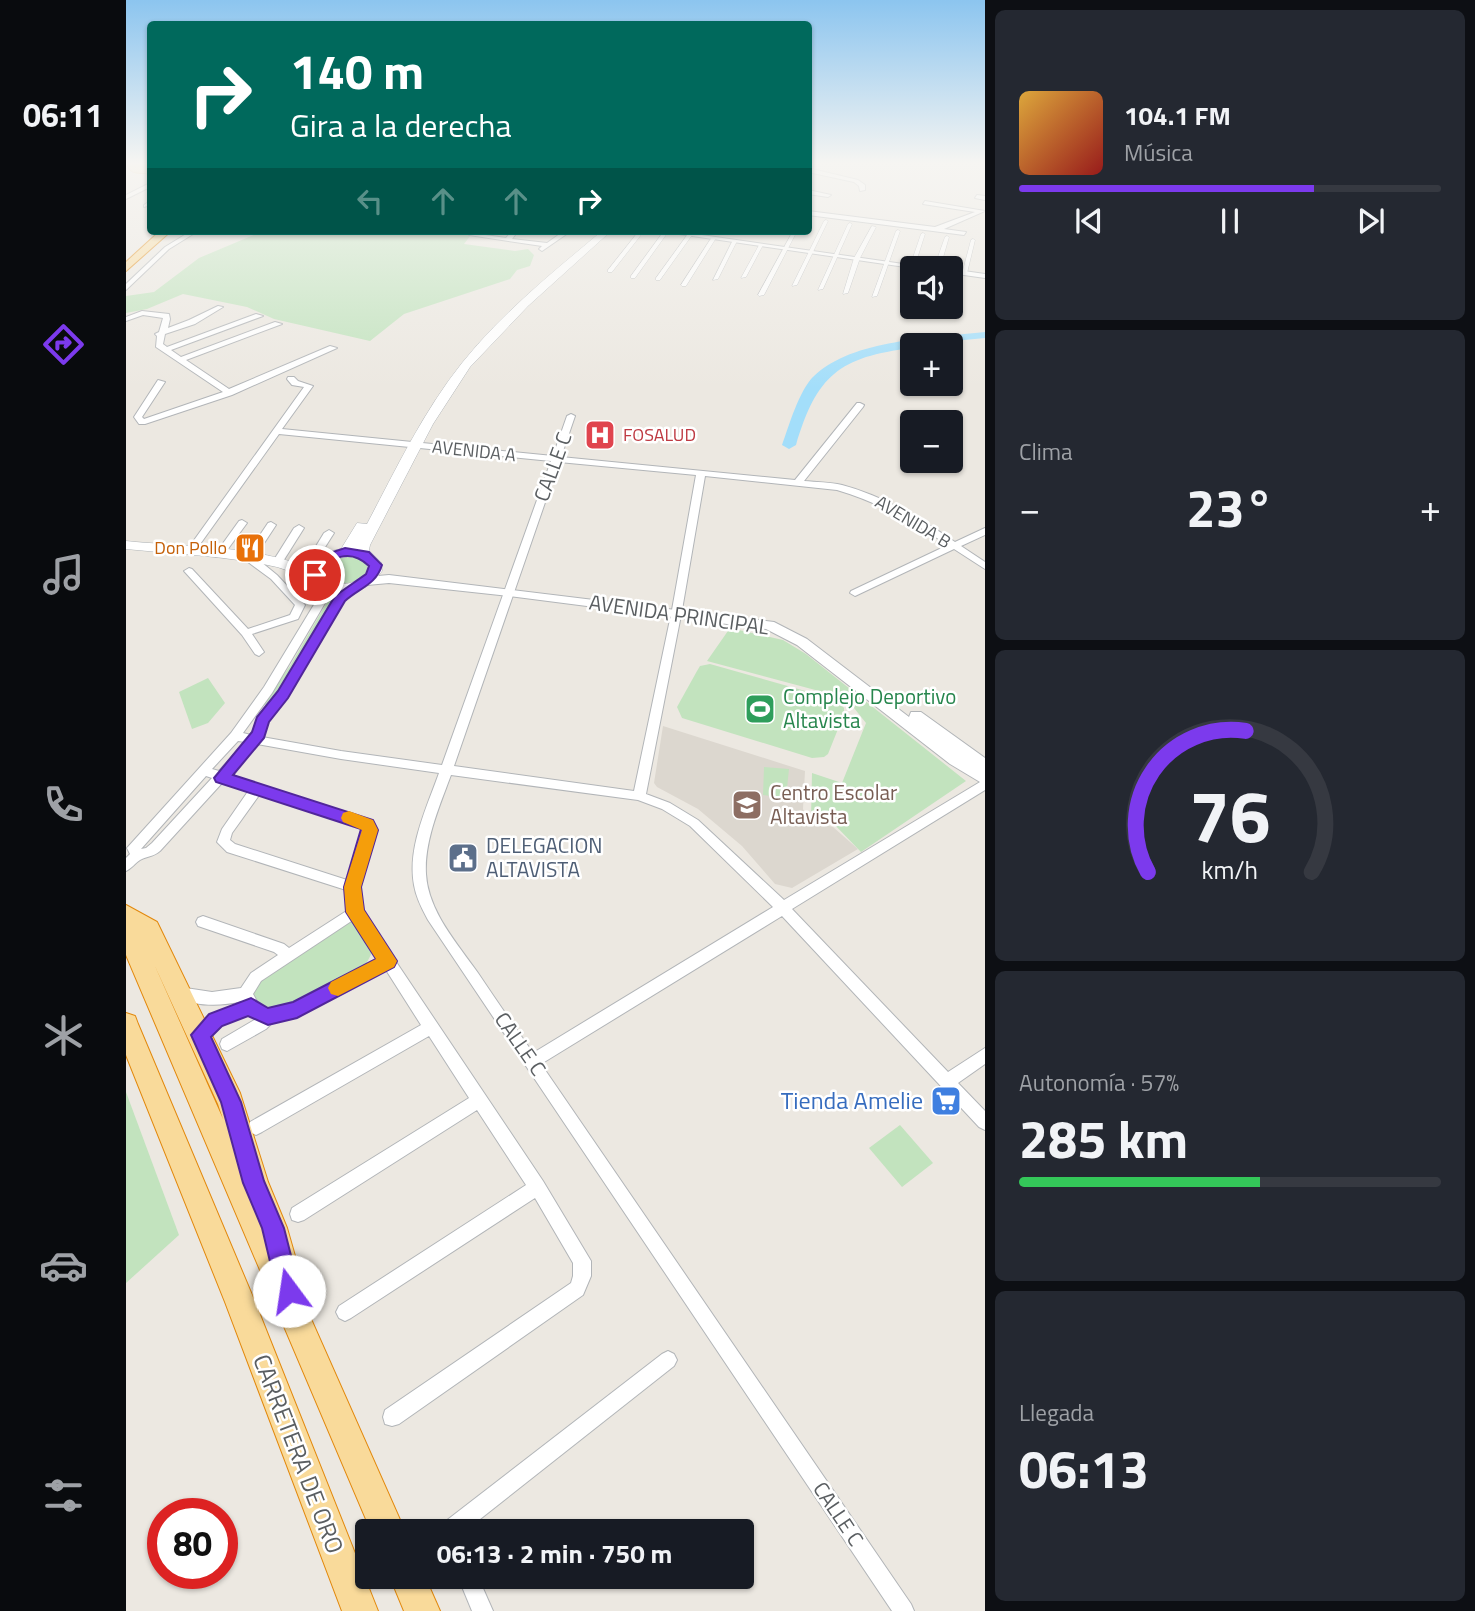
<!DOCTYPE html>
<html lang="es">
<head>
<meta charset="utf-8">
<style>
  :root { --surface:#171b24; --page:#242831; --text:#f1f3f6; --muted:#9ea1a6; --line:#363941; --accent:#7c3aed }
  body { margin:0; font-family:"Titillium Web",sans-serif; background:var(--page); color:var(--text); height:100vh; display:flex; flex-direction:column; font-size:26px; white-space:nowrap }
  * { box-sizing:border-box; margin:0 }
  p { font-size:23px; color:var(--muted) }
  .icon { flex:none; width:38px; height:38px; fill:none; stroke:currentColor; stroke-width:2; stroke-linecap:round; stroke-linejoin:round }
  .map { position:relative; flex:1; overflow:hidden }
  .panel { display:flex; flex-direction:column; gap:10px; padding:10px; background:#0d0f14; width:490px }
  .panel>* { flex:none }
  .guide { position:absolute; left:21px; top:21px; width:665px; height:214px; border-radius:7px; box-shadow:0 2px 5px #0004; background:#00695c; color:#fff; overflow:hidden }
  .buttons { position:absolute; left:774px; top:256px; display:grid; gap:14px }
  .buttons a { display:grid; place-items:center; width:63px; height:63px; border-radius:7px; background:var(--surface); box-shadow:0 2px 5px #0004; font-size:35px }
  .speed { position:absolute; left:21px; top:1498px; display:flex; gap:14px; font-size:35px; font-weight:700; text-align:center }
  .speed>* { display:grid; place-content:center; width:91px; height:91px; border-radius:50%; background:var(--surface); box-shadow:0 2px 5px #0004; line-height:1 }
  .speed .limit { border:10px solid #d22; background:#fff; color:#111 }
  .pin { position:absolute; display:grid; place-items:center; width:60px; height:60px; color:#fff; margin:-30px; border:4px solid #fff; border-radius:50%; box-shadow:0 2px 7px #0007 }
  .me { position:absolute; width:77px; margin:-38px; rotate:346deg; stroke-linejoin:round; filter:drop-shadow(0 0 5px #0008) }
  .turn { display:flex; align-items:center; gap:24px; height:147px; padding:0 28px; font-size:32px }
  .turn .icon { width:91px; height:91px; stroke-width:2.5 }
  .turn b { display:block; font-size:49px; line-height:60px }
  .lanes { display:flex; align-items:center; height:66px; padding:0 28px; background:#0003; justify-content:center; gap:35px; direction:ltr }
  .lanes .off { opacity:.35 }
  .big { font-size:52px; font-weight:700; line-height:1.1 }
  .panel .tile { flex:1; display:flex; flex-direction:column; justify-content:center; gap:10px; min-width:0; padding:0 24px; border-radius:10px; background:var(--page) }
  .panel .dial { align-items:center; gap:0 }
  .dial svg { height:182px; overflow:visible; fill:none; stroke:var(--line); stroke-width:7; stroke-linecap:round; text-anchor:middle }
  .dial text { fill:var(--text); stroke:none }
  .song { display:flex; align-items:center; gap:21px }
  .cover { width:84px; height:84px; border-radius:10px; background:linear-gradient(135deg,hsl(40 70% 55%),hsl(0 70% 35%)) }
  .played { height:7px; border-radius:4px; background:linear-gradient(90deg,var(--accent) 70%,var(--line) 70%) }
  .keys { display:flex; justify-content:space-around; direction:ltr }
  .heat { display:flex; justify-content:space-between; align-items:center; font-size:38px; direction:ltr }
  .charge { height:10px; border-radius:5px; background:linear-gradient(90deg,#34c759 57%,var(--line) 0) }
  .trip { position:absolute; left:229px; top:1519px; width:399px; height:70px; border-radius:7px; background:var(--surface); box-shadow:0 2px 5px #0004; font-weight:700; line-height:70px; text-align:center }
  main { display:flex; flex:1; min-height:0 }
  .tab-bar { display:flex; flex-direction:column; width:126px; justify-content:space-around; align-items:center; background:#090b0e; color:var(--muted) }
  .tab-bar .icon { width:49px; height:49px }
  .tab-bar .current { color:var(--accent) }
  .tab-bar b { font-size:32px; color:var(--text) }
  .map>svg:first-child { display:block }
  .education { fill:#dcd7cf }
  .green { fill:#c2e3be }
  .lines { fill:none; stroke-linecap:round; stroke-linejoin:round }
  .river { fill:#a3defa; fill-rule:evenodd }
  .pedestrian-casing { stroke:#b2b5b8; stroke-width:1 }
  .minor-casing { stroke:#b2b5b8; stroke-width:2 }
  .tertiary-casing { stroke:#b2b5b8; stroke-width:2 }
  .secondary-casing { stroke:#b1b5b8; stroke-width:1 }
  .primary-casing { stroke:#eab35d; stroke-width:21 }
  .trunk-casing { stroke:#e2880c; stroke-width:2 }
  .pedestrian { fill:#fff; fill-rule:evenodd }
  .minor { fill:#fff; fill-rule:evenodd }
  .tertiary { fill:#fff; fill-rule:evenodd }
  .secondary { fill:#fff; fill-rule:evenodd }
  .primary { stroke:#fbe4a8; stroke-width:19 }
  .trunk { fill:#f9da9a; fill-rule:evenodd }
  .route { fill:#7c3aed; stroke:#51269a; stroke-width:2 }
  .slow { fill:#f59e0b }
  .labels { text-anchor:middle; stroke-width:5; stroke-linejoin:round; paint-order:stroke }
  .far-health-label { font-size:18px; fill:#be3a42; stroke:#fff; text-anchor:start }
  .far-street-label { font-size:18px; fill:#5a5e61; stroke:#fff }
  .far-food-label { font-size:18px; fill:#c56008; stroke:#fff; text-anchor:end }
  .street-label { font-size:21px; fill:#5a5e61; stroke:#fff }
  .leisure-label { font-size:21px; fill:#27864d; stroke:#fff; text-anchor:start }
  .education-label { font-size:21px; fill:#785e54; stroke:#fff; text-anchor:start }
  .service-label { font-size:21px; fill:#4e5e75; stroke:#fff; text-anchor:start }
  .near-shop-label { font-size:24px; fill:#366cbe; stroke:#fff; text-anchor:end }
  .near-street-label { font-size:24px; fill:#5a5e61; stroke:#fff }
</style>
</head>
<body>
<main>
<nav class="tab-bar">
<b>06:11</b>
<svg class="icon current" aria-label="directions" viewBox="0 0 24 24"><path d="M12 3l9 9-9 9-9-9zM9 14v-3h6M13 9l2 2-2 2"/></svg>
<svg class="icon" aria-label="music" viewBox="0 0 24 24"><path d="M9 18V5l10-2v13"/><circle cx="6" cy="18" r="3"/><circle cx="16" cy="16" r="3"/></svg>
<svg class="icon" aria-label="phone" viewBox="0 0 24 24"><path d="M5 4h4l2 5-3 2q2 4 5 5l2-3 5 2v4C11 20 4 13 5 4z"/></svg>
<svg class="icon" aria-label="climate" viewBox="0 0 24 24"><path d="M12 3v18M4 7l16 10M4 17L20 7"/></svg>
<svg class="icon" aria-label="car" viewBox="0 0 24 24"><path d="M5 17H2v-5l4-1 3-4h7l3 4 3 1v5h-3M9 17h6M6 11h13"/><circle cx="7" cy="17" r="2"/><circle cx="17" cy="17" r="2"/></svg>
<svg class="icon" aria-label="filters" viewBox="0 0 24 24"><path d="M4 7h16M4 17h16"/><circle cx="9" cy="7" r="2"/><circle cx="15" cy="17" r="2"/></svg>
</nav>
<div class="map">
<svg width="859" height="1611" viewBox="0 0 859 1611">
  <rect width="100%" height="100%" fill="#ece8e1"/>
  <polygon class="education" points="537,726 679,771 677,809 682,821 707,827 732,849 666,888 649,884 616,846 572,809 531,787 528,783"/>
  <g class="green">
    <polygon points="137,231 348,231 338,244 389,251 402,249 408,255 404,266 391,270 384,279 278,314 244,341 148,319 121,307 57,294 21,309 0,313 0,296 28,292 73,258"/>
    <path d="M223,556l18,6 2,4 -4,9c-12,10 -29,12 -41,0l1,-9 10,-7z"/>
    <polygon points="207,592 211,593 210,596 171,667 146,703 139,706 138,702 164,666"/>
    <polygon points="604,628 657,640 680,654 840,781 735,852 705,821 685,818 686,773 716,783 740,723 724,703 708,695 581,661"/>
    <polygon points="584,664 711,700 718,708 718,714 702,754 698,757 686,758 556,718 551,707 571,671 574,666"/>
    <polygon points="82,678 99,703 82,723 66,729 53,692"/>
    <polygon points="638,767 663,769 660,798 637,795"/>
    <polygon points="220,921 230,923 248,949 240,964 162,1006 148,1009 136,1007 127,994 135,978"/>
    <polygon points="0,1092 53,1235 0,1283"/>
    <polygon points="774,1125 807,1163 776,1187 743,1148"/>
  </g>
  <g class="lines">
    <path class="river" d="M859,332v6l-73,7v3c-73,9 -95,27 -116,97l-7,4 -7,-4c7,-19 17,-55 32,-69 39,-37 119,-38 171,-44z"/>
    <g class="pedestrian-casing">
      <g id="pedestrian">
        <polygon points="700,220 702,221 671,285 666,286 698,221"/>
        <polygon points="724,223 726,224 697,289 692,290 722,224"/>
        <polygon points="746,226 750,227 734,258 722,293 717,294 728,258"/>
        <polygon points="772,230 774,231 751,296 746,297 770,231"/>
        <polygon points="513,231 518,231 486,272 482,272 482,270"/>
        <polygon points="538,231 542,232 509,278 505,278 505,276"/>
        <polygon points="667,231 671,231 638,295 633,296 632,295"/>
        <polygon points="797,233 799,234 788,268 786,268 786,274 782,286 777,287 795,234"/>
        <polygon points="562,234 566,235 534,280 530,280 530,278"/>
        <polygon points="821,236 823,237 814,268 808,268 819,237"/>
        <polygon points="586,237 590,238 560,286 556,286 555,285"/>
        <polygon points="847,239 849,240 841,273 836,274 845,240"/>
        <polygon points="607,240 611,241 592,279 587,280"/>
        <polygon points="635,244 637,245 620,277 615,278 633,245"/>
      </g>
    </g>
    <g class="minor-casing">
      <g id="minor">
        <polygon points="682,168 732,180 739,185 739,190 734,191 733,186 728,182 682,172"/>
        <polygon points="24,183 24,187 0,199 0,195"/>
        <polygon points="682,190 705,195 702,197 682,194"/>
        <polygon points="851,195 859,196 859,200 849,198"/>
        <polygon points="24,201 24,205 18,207 18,205"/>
        <polygon points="799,201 859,211 818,229 840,232 838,235 682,215 682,211 809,227 849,212 797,204"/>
        <polygon points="65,231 72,231 43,249 0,290 0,284 39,247"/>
        <polygon points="386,231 392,231 386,239 421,243 438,231 445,231 416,251 413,249 416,246 343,235 346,233 380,238"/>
        <polygon points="532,231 548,231 805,268 786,268"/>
        <polygon points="824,269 859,274 859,278 824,273"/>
        <polygon points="92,306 97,307 69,324 39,334 37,344 41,347 130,314 137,316 45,350 55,357 149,322 156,324 60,360 103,389 204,346 211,348 106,395 19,424 13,424 8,417 32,380 39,382 16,417 18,419 97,392 30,347 31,336 29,334 33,332 37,318 17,315 0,321 0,317 16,311 43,314 44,319 42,328 63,320"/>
        <path d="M162,377h6l4,4 15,5 -31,43 271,27 14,-40 4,-2 4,2 -14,41 234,23 62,-77h3l4,2 -1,2 -59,74c12,1 26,1 38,4 41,11 78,33 113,57l30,-14v7l-24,11 24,16v7l-31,-20 -99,47 -5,-3 1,-2 97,-46c-35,-23 -70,-43 -111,-55l-132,-14 -23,134 -36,184 24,9 28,17 86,80 201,-121v11l-193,119 156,163 37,-24v16l-27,19 27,28v19l-6,-3 -197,-211 -241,148 370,540 3,7h-22l-464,-691c-6,-11 -12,-23 -14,-35 -7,-37 13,-78 25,-112l-98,-14 -84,-15 -28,31 142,47 4,9v8l-15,45 2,27 181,270 48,80v15l-8,19 -184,129 -7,2 -7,-2 -2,-7 2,-7 186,-127 2,-7v-13l-38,-65 -184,120 -6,3 -6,-3 -3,-6 3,-6 187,-121 -49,-75 -173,110 -6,2 -6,-2 -2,-6 2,-6 177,-110 -40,-62 -167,96 -6,3 -6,-3 -2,-5 2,-5 171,-97 -35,-55 -76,40 -38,13 -6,6 -39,22 -5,-2 -2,-5 2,-5 34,-20 -8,-5 -27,11 -16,15 -5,2 -5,-2 -2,-5c10,-19 31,-25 49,-32v-2c-23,6 -46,5 -68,-4l-2,-4 2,-4 5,-2 33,5 29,-4 10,-15 27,-18 -4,-3 -76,-26 -2,-4 2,-4 5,-2 81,28 5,4 59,-38 -2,-20 -119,-38 -10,-10 5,-13 27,-39 -26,-8 -63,69c-7,6 -13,5 -20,9 -6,4 -8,8 -14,11v-13l4,-4 -3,-6 104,-115 33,-46 54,-89 1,-15h8l1,15 -56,95 -29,40 8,2 7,-17 21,-27 55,-93 19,-14 5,3 -16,15 -55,95 -20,25 -5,15 79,14 101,14 109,-304 -272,-27 -86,120h-6v-4l117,-163 -12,-2 -5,-6zM433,462l137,13 -24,135 -38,181 -180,-25zM112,741l7,1 -26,29 -7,-2zM325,775l187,25 24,9 28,17 83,81 -240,146c-19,-27 -37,-53 -55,-80 -21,-30 -50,-62 -52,-99 -2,-33 14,-69 25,-99zM80,776l6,2 -60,65 -6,5 -5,1zM134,794l102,34 -1,18 -14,34 -112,-36 -5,-4 2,-7zM227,920l26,40c-24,13 -94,58 -119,47l-7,-13 8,-13z"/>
        <polygon points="116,520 121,523 96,557 90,557 90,553 113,521"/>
        <polygon points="145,522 150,525 129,557 151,575 179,605 172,619 126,634 138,652 133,656 129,654 116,635 58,571 63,568 66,569 122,629 164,615 169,605 145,579 118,559 142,523"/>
        <polygon points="173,525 178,528 156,563 154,565 148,565 146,563 168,528"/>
        <polygon points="203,530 208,533 189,563 186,564 183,563 181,561 198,533"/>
        <polygon points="542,1351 548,1354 551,1360 548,1366 339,1531 313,1531 316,1524 536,1354"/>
        <polygon points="332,1577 352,1577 367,1611 346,1611"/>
      </g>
    </g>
    <g class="tertiary-casing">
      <polygon id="tertiary" points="263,575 648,622 681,639 783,717 785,712 795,712 859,758 859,785 824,764 671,645 640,629 383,596 263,583 241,585 235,581 241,577"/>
    </g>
    <g class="secondary-casing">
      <path id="secondary" d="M476,231h9l-83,75 -58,61 -37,57 -63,121 -1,5 12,12 1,9c-10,14 -23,23 -41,22 -23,-1 -41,-20 -64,-26 -49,-11 -101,-13 -151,-18v-8c57,6 132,4 184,28 4,-13 18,-18 31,-20l16,-26 10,1c29,-55 56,-112 95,-161 40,-50 91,-91 140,-132zM226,556l15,7 1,8c-12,14 -30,18 -45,6l1,-10 11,-8z"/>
    </g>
    <g class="primary-casing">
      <polyline id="primary" points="11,163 24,164"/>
    </g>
    <g class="trunk-casing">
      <g id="trunk">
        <polygon points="34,231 45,231 0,271 0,262"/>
        <path d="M0,905l31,17 83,171 28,89 19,46 8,28 -7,11 117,264h-34l-245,-576zM28,964l64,140 5,15z"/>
        <polygon points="0,1013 9,1016 12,1024 129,1302 252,1611 216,1611 99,1302 0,1055"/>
        <polygon points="264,1577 299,1577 314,1611 278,1611"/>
      </g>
    </g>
    <use href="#pedestrian" class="pedestrian"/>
    <use href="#minor" class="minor"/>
    <use href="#tertiary" class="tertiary"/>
    <use href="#secondary" class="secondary"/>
    <use href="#primary" class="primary"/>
    <use href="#trunk" class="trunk"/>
  </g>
  <linearGradient id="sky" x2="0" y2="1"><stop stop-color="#8cc5ef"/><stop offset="0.42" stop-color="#f6f5f2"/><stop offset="1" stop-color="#f6f5f2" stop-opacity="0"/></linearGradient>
  <rect width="859" height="388" fill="url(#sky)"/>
  <path class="route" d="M219,548l24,4 13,13c-6,20 -23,23 -37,36l-57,97 -19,24 -5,16 -31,37 140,45 5,10 -17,57 3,23 33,51 -3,6 -97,51 -29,7 -20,-9 -26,10 -11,11 30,65 23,79 20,47 16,63 -3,8 -8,3 -8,-3 -4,-8 -15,-63 -19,-45 -22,-81 -30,-67 18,-21 42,-16 17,10 25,-6 83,-43 -30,-47 -2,-25 17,-58 -145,-47 -2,-4 38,-46 5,-15 21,-26 57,-95 31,-22 3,-8c-19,-18 -40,-10 -50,11h-9v-11l11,-10z"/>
  <polygon class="slow" points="223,811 247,820 252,830 235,887 238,910 271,961 268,967 212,996 205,994 202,988 205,982 250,959 220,912 218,887 236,830 217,822 215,818 217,813"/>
  <defs>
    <g id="hospital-square" transform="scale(1.575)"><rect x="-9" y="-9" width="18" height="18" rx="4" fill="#e0444e" stroke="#fff"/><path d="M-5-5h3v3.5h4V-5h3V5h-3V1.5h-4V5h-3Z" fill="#fff"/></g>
    <g id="restaurant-square" transform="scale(1.575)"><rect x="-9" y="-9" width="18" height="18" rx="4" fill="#e8710a" stroke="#fff"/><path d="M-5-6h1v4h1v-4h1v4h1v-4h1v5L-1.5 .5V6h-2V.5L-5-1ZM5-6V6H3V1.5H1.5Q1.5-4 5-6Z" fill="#fff"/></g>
    <g id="stadium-square" transform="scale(1.575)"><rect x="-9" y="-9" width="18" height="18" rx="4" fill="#2e9e5b" stroke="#fff"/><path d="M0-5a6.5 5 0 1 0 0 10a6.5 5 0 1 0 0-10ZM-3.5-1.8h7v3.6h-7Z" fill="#fff"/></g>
    <g id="school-square" transform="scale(1.575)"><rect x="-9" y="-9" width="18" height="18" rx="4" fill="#8d6e63" stroke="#fff"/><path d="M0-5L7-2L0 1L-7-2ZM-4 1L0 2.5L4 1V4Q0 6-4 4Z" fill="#fff"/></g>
    <g id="civic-square" transform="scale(1.575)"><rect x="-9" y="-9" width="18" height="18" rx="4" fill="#5c6f8a" stroke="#fff"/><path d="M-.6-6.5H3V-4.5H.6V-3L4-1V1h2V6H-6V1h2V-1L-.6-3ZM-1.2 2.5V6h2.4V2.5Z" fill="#fff"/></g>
    <g id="supermarket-square" transform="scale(1.575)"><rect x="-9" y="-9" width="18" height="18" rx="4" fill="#3f7fe0" stroke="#fff"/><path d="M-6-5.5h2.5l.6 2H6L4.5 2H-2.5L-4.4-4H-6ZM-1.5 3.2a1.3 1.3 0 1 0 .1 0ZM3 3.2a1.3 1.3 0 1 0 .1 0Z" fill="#fff"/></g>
  </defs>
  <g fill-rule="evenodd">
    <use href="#hospital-square" x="474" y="435"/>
    <use href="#restaurant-square" x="124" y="548"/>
    <use href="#stadium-square" x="634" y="709"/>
    <use href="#school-square" x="621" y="805"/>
    <use href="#civic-square" x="337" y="858"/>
    <use href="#supermarket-square" x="820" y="1101"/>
  </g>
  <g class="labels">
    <g class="far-health-label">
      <text x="497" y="441">FOSALUD</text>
    </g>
    <g class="far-street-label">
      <text transform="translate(348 451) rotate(6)" y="6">AVENIDA A</text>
      <text transform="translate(787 522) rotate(31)" y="6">AVENIDA B</text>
    </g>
    <g class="far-food-label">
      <text x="101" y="554">Don Pollo</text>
    </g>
    <g class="street-label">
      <text transform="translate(427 467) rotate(-70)" y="7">CALLE C</text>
      <text transform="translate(553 615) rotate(8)" y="7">AVENIDA PRINCIPAL</text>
      <text transform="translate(394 1044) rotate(55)" y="7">CALLE C</text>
      <text transform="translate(712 1514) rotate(56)" y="7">CALLE C</text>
    </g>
    <g class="leisure-label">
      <text x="657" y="704">Complejo Deportivo<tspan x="657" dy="24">Altavista</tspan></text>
    </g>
    <g class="education-label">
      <text x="644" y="800">Centro Escolar<tspan x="644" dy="24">Altavista</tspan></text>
    </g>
    <g class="service-label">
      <text x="360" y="853">DELEGACION<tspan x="360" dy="24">ALTAVISTA</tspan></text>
    </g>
    <g class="near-shop-label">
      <text x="797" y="1109">Tienda Amelie</text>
    </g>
    <g class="near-street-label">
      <text transform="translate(172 1454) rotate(69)" y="8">CARRETERA DE ORO</text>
    </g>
  </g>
</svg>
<div class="buttons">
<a><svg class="icon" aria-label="sound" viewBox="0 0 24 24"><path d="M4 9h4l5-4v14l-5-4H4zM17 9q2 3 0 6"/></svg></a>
<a>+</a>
<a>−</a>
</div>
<div class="speed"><div class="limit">80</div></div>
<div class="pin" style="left:189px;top:575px;background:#d93025"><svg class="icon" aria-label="arrive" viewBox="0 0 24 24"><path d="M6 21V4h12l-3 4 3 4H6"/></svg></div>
<svg class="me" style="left:163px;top:1291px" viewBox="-20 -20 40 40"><circle r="19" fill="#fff"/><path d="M0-13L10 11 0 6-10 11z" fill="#7c3aed"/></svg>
<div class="trip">06:13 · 2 min · 750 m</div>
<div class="guide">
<div class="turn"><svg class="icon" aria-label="right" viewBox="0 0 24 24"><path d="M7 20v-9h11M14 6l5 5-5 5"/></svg><div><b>140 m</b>Gira a la derecha</div></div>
<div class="lanes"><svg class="icon off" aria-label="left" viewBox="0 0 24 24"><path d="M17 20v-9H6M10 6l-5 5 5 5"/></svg><svg class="icon off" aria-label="ahead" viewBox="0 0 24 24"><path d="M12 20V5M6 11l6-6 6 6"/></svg><svg class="icon off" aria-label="ahead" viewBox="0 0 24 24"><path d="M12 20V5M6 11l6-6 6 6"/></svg><svg class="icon" aria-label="right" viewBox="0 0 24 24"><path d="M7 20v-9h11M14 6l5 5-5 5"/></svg></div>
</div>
</div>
<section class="panel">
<div class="tile">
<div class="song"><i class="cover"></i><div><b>104.1 FM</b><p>Música</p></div></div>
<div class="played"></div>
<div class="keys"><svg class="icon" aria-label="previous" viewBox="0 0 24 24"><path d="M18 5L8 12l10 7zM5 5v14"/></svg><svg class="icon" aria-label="pause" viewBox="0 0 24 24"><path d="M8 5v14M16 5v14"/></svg><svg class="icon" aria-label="next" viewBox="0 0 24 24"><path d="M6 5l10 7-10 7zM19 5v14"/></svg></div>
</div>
<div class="tile"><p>Clima</p>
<div class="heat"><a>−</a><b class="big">23°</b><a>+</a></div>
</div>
<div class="tile dial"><svg viewBox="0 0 100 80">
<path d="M14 69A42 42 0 1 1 86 69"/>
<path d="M14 69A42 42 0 0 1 57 7" stroke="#7c3aed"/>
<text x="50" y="56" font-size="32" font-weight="700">76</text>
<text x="50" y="72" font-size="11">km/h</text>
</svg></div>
<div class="tile"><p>Autonomía · 57%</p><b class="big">285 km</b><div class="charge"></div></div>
<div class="tile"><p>Llegada</p><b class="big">06:13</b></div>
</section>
</main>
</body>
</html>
